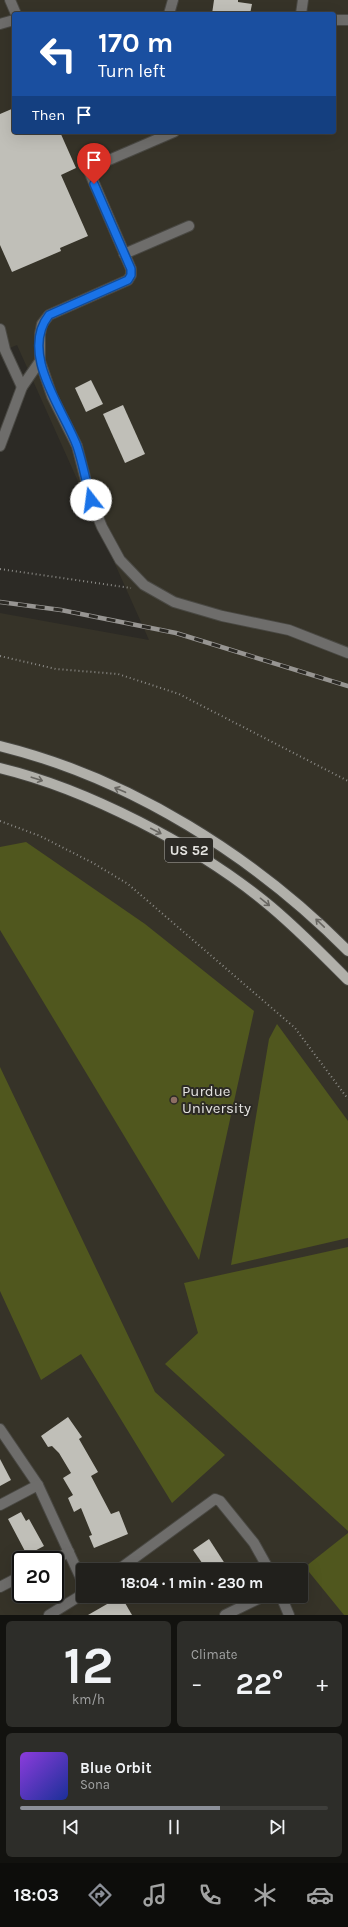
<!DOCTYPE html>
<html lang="en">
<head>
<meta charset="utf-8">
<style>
  :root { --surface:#21201c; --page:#2d2d29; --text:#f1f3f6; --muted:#a2a3a3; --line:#3e3e3b; --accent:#8c9099 }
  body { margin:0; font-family:Karla,sans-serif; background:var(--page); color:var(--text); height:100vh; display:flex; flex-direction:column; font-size:15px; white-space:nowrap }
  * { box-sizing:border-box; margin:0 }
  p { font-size:13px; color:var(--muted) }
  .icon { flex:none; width:22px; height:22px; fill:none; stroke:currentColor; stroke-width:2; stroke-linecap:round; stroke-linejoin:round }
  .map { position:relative; height:1615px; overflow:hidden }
  .sheet { display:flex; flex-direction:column; gap:6px; padding:6px; background:#12120f; flex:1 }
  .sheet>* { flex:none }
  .top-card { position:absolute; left:12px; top:12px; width:324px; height:122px; border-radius:4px; box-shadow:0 4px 16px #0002,0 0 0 1px var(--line); background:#1a4fa0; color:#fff; overflow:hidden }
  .speed { position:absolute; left:12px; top:1551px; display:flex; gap:8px; font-size:20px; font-weight:700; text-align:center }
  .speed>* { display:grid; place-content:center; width:52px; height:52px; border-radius:50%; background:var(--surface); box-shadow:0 4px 16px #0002,0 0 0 1px var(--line); line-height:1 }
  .speed .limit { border:2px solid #111; border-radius:6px; background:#fff; color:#111 }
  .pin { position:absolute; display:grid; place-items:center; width:34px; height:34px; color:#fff; margin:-41px -17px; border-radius:50% 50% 50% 0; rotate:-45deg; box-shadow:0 0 4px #0007 }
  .pin .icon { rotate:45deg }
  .me { position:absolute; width:44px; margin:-22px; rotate:345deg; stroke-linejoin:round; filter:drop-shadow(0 0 3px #0008) }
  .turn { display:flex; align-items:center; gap:14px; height:84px; padding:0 20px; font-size:18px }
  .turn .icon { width:52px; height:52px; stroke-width:2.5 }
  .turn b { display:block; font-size:28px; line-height:34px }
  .then { display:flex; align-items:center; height:38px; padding:0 20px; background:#0003; gap:8px; font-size:15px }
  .big { font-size:30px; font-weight:700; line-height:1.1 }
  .sheet .tile { flex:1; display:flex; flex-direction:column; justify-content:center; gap:6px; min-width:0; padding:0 14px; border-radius:6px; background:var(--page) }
  .sheet .dial { align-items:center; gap:0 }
  .dial b { font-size:52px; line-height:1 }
  .song { display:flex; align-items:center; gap:12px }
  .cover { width:48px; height:48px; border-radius:6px; background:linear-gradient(135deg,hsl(270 70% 55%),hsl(230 70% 35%)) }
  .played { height:4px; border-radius:2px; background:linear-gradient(90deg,var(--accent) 65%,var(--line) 65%) }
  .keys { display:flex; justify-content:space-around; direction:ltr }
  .heat { display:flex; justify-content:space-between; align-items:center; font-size:22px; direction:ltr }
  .sheet .tiles { flex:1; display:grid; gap:6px; grid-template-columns:1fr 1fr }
  .tile:last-child { grid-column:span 2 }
  .trip { position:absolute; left:76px; top:1563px; width:232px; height:40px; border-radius:4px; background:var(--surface); box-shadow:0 4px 16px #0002,0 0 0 1px var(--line); font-weight:700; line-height:40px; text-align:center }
  .menu { display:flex; height:64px; justify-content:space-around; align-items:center; background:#0d0d0b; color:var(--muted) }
  .menu .icon { width:28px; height:28px }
  .menu .on { color:var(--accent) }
  .menu b { font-size:18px; color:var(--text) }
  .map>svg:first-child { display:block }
  .built { fill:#363328; fill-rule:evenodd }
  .green { fill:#50571e }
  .building { fill:#c0bfb8 }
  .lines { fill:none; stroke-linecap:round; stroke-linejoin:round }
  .minor-casing { stroke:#494843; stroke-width:12 }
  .major-casing { stroke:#494843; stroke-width:12 }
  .path { stroke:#8c8b87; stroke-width:2; stroke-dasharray:1 3; stroke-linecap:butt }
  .minor { stroke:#6e6d6b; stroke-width:10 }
  .major { stroke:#b1b0aa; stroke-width:10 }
  .rail-casing { stroke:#979592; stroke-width:4.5 }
  .rail { stroke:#2c2a25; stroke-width:3; stroke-dasharray:9; stroke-linecap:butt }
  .oneway { stroke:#686661 }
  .route-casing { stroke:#114b97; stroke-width:10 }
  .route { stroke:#1a73e8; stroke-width:7 }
  .education-dot { fill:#8d6e63; stroke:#2c2a25; stroke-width:1.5 }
  .labels { text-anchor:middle; stroke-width:4; stroke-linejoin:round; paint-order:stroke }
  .shield { fill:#2c2a25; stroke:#adaca8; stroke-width:1 }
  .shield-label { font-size:14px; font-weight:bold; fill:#e4e3e0 }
  .poi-label { font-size:15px; fill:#e4e3e0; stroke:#2c2a25; text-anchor:start }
</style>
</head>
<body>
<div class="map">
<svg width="348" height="1615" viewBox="0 0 348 1615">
  <rect width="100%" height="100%" fill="#2c2a25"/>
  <path class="built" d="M0,0h348v1615h-348v-1002l149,27 -132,-295 -17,7zM14,14h320v118h-320zM21,1560h34v34h-34zM83,1570h218v26h-218z"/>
  <g class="green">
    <polygon points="26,842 145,924 254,1011 199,1260 0,930 0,847"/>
    <polygon points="277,1024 348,1121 348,1238 231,1265 269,1039"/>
    <polygon points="0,1067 155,1392 225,1455 172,1503 81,1354 41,1380 0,1291"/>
    <polygon points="348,1247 348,1531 165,1364 198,1333 184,1283"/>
    <polygon points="348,1533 348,1615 344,1615 305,1567"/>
  </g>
  <g class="building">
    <polygon points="214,0 238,0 238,2 252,4 250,14 212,14"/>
    <polygon points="14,108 14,132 60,132 76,168 61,175 88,236 60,248 61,251 12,272 0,245 0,114"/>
    <polygon points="91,380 103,404 86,412 75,388"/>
    <polygon points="123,405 145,454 125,463 103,414"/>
    <polygon points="68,1417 82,1437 79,1439 98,1472 91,1476 111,1514 119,1511 128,1534 94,1548 89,1536 92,1535 81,1508 74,1512 68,1498 73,1495 63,1478 71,1473 59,1453 52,1446 48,1447 41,1436"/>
    <polygon points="0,1459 11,1480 0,1486"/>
    <polygon points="21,1512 26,1521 29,1519 44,1546 27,1555 8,1519"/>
    <polygon points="209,1539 229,1570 207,1570 193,1550"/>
    <polygon points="121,1596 132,1615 88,1615"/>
  </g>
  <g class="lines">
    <g class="minor-casing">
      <g id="minor">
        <polyline points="10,0 16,14"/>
        <polyline points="169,14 173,0"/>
        <polyline points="301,14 303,0"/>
        <polyline points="334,20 348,20"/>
        <polyline points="0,24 14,20"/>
        <polyline points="124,254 189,226"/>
        <polyline points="0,329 5,350 22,387"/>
        <polyline points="40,361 52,396 77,446 91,500 102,527 120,560 144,585 174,602 222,616 289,630 348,653"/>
        <polyline points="0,446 22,387 40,361 40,334 42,324 49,315 128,280 131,275 131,269 88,169 174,132"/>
        <polyline points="0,1429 38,1485 83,1583"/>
        <polyline points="0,1505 38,1485"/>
        <polyline points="53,1560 69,1552"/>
        <polyline points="118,1570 215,1499 220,1501 254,1543 269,1570"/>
        <polyline points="0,1587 21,1576"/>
        <polyline points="281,1596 289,1615"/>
        <polyline points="49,1615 83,1594"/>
        <polyline points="225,1615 264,1596"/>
      </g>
    </g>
    <g class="major-casing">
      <g id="major">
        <path d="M0,746c130,32 255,111 348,205"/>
        <path d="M0,768c87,21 195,77 264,133 30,24 57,52 84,79"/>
      </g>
    </g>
    <g class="path">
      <polyline points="0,569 131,588"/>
      <polyline points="0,656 56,669 118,674 179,694 348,781"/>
      <polyline points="0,821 40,836 93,863 128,884 295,1028 348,1099"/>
    </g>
    <use href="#minor" class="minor"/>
    <use href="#major" class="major"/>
    <g class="rail-casing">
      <polyline id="rail" points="0,602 61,610 176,633 348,686"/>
    </g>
    <use href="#rail" class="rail"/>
  </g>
  <defs><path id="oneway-shaft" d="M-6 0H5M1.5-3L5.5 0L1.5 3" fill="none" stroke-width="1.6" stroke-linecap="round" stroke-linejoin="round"/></defs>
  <g class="oneway">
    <use href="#oneway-shaft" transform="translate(37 779) rotate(18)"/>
    <use href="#oneway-shaft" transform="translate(120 790) rotate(-157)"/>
    <use href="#oneway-shaft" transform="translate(156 831) rotate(27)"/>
    <use href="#oneway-shaft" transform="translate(265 902) rotate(39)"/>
    <use href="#oneway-shaft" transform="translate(320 923) rotate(-136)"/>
  </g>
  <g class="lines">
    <g class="route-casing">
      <path id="route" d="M91,500c-5,-18 -8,-36 -14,-54 -14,-37 -58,-93 -28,-131l79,-35 3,-5v-6l-37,-85"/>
    </g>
    <use href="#route" class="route"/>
  </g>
  <circle class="education-dot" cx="174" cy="1100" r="4"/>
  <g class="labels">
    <rect class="shield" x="165" y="838" width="48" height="24" rx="3"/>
    <g class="shield-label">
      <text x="189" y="855">US 52</text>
    </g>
    <g class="poi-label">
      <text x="182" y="1096">Purdue<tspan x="182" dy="17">University</tspan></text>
    </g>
  </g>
</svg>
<div class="speed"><div class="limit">20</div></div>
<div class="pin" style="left:94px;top:184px;background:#d93025"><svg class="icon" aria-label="arrive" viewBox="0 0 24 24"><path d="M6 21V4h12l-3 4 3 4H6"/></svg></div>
<svg class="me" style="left:91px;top:500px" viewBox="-20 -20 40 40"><circle r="19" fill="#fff"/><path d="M0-13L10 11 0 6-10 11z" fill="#1a73e8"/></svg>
<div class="trip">18:04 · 1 min · 230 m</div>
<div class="top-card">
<div class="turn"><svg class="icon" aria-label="left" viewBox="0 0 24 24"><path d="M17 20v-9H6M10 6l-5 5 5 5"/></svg><div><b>170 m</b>Turn left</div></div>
<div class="then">Then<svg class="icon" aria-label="arrive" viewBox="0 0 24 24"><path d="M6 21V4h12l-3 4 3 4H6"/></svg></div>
</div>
</div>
<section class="sheet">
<div class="tiles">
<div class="tile dial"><b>12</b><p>km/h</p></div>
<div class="tile"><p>Climate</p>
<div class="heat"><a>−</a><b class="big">22°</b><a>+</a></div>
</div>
<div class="tile">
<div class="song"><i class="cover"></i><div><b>Blue Orbit</b><p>Sona</p></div></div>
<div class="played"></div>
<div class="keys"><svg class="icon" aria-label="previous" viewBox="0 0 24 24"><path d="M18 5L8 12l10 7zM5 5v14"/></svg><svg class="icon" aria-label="pause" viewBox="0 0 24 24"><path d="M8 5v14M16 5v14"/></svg><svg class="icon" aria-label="next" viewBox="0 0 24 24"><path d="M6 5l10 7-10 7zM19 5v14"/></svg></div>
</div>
</div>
</section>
<nav class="menu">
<b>18:03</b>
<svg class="icon on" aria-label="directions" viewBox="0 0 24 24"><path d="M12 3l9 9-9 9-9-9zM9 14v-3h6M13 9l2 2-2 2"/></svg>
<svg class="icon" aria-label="music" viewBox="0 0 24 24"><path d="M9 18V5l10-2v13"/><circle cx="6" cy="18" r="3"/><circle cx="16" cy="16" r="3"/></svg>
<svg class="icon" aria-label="phone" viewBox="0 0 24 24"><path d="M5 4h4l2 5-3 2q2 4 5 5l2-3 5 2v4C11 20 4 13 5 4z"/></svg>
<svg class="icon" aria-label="climate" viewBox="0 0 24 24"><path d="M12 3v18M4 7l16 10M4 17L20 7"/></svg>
<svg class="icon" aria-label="car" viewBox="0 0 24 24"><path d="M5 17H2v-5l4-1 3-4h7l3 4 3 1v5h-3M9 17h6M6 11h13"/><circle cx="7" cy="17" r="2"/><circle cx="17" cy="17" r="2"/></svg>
</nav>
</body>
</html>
